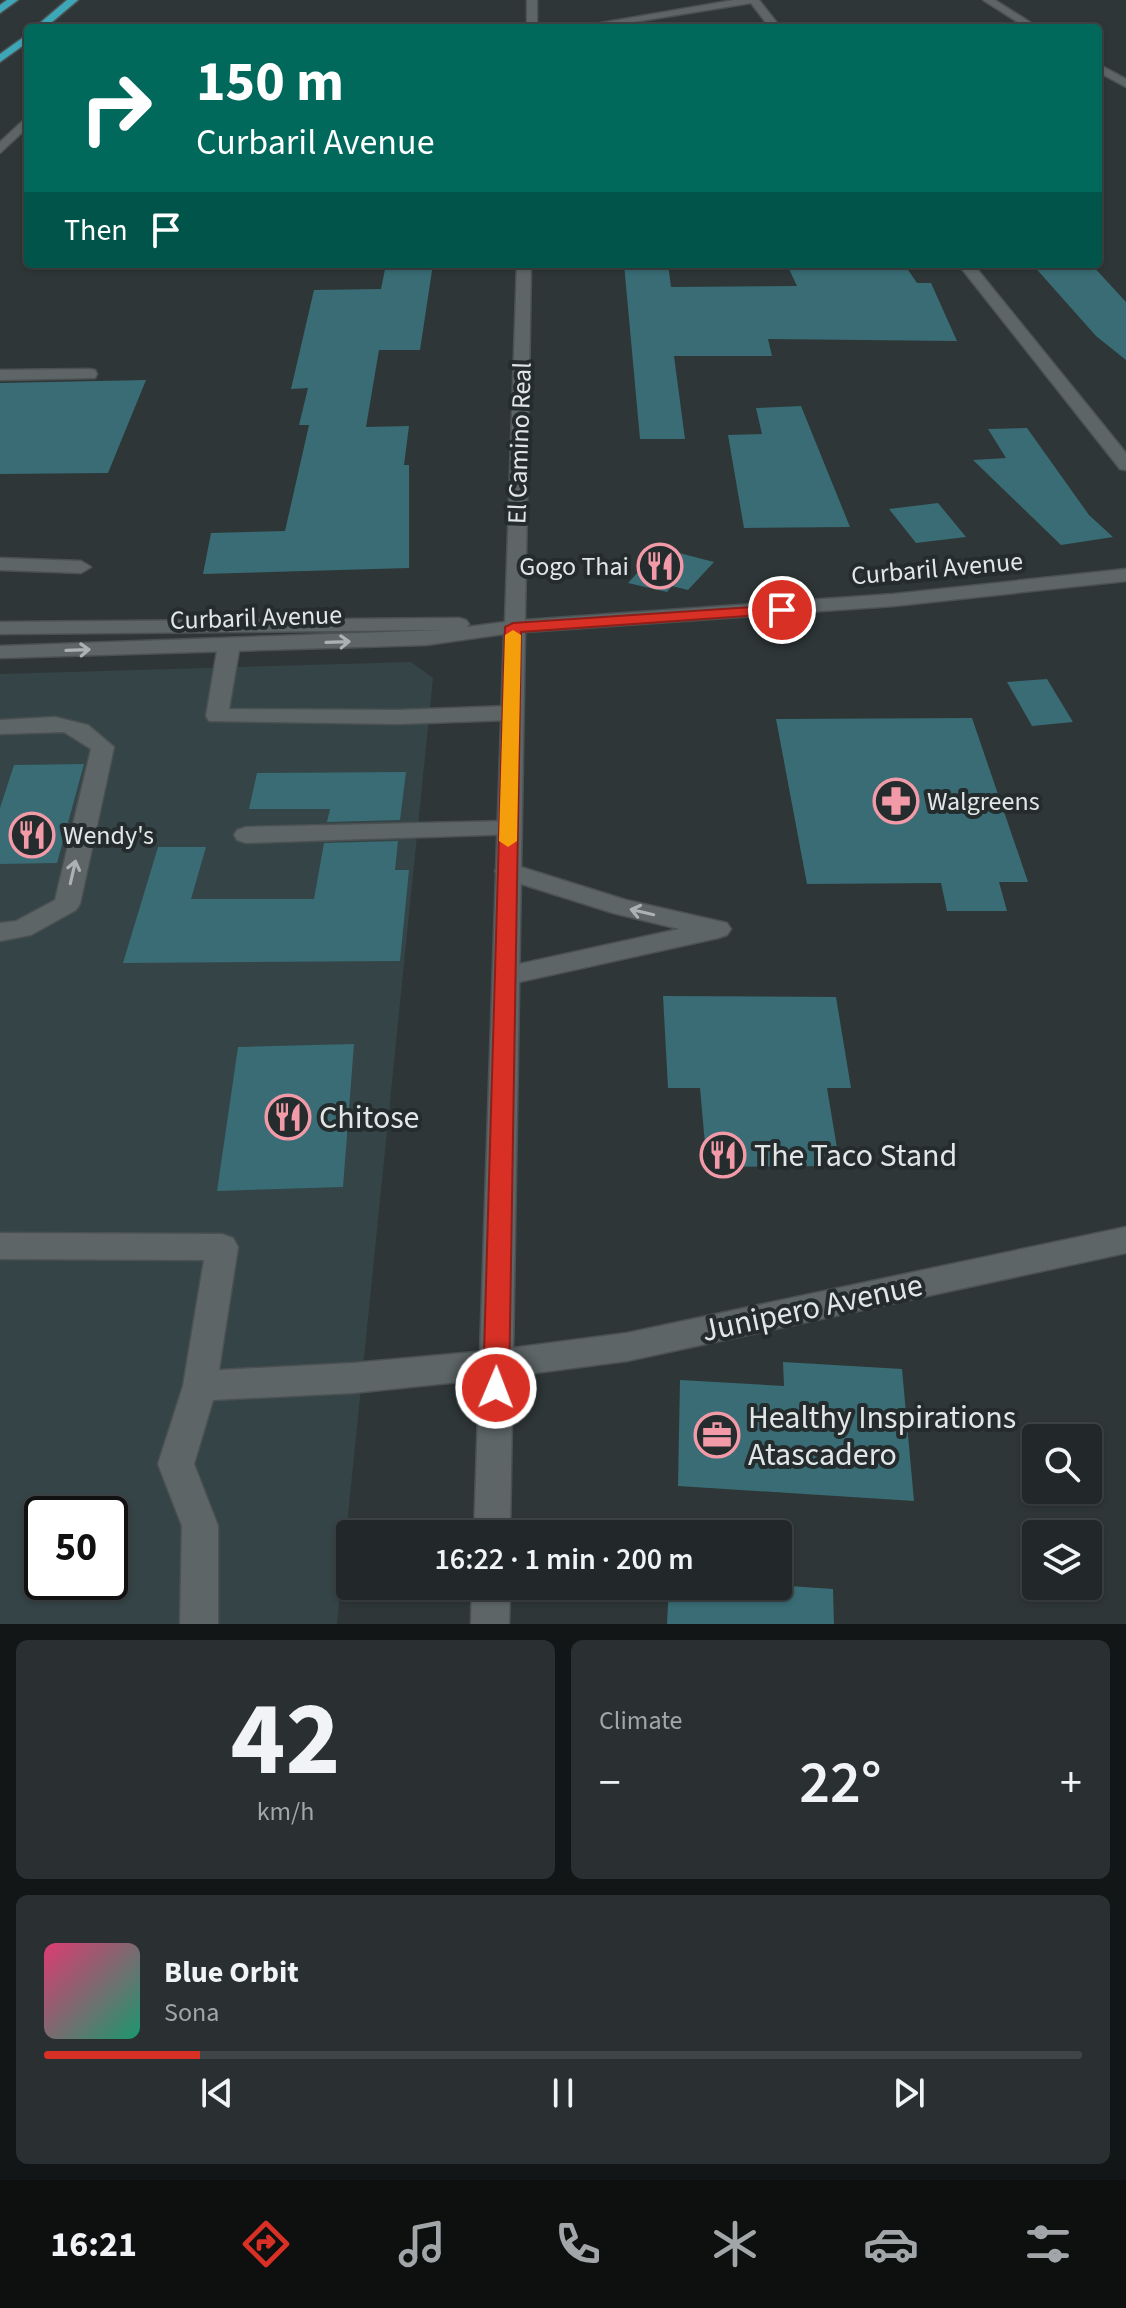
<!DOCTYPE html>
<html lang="en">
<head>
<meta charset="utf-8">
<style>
  :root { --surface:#222829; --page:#2a3031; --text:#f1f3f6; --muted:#a2a6a8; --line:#3f4446; --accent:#d93025 }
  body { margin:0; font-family:"Source Sans 3",sans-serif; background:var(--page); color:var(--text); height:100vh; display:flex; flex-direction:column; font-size:30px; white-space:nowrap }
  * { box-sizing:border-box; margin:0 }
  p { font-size:26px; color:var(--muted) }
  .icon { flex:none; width:44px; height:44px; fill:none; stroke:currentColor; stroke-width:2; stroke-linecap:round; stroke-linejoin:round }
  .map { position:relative; height:1624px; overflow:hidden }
  .sheet { display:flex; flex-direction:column; gap:16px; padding:16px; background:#131617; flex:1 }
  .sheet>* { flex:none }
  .guide { position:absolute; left:24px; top:24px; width:1078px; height:244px; border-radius:8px; box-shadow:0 2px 6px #0004,0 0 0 2px var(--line); background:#00695c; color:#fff; overflow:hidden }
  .controls { position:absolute; left:1022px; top:1424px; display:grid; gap:16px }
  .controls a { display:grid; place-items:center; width:80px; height:80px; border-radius:8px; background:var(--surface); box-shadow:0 2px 6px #0004,0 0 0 2px var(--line); font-size:40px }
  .speed { position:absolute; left:24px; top:1496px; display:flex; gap:16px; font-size:40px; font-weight:700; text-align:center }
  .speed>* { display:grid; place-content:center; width:104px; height:104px; border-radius:50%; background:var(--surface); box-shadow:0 2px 6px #0004,0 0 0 2px var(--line); line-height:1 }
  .speed .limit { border:4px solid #111; border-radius:12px; background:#fff; color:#111 }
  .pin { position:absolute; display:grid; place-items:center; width:68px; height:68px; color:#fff; margin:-34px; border:4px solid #fff; border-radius:50%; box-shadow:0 2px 8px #0007 }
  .me { position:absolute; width:88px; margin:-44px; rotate:1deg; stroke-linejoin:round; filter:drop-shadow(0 0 6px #0008) }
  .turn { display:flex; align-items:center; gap:28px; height:168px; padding:0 40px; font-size:36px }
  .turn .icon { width:104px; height:104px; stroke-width:2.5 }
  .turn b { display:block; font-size:56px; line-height:68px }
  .then { display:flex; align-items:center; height:76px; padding:0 40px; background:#0003; gap:16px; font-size:30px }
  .big { font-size:60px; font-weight:600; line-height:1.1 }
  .sheet .widget { flex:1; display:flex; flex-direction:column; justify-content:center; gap:12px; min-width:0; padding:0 28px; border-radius:12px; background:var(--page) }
  .sheet .dial { align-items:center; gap:0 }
  .dial b { font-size:104px; line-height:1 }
  .song { display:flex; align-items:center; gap:24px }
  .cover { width:96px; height:96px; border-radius:12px; background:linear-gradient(135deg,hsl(340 70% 55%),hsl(160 70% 35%)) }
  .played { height:8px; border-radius:4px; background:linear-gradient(90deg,var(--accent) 15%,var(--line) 15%) }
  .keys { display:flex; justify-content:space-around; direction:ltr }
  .heat { display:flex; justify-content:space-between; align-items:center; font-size:44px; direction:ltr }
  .sheet .tiles { flex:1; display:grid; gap:16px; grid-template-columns:1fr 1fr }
  .widget:last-child { grid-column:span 2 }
  .trip { position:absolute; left:336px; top:1520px; width:456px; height:80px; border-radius:8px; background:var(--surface); box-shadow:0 2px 6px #0004,0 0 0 2px var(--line); font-weight:600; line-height:80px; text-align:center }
  .tab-bar { display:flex; height:128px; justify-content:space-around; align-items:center; background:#0e1010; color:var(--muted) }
  .tab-bar .icon { width:56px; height:56px }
  .tab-bar .active { color:var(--accent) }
  .tab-bar b { font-size:36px; color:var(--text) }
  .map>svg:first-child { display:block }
  .built { fill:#354447; fill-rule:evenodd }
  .building { fill:#396c74 }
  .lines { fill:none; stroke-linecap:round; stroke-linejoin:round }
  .lane-casing { stroke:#4b5152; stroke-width:3 }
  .street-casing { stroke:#4b5152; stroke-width:3 }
  .secondary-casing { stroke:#4b5152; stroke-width:3 }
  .highway-casing { stroke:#4b5152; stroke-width:3 }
  .lane { fill:#5d6567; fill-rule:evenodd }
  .street { fill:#5d6567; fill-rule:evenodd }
  .secondary { fill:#5d6567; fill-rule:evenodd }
  .highway { fill:#3da7b8; fill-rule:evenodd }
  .oneway { stroke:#acb2b4 }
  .route { fill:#d93025; stroke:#8d1f18; stroke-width:2 }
  .slow { fill:#f59e0b }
  .labels { text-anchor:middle; stroke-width:8; stroke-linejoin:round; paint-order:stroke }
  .street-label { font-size:26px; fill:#e1e6e7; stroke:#242c2d }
  .poi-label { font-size:26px; fill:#e1e6e7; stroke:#242c2d; text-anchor:start }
  .near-poi-label { font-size:32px; fill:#e1e6e7; stroke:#242c2d; text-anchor:start }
  .near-street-label { font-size:32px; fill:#e1e6e7; stroke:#242c2d }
</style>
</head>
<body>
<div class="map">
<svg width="1126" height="1624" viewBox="0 0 1126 1624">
  <rect width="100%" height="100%" fill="#2e3637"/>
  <path class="built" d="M411,662l22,16 -96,946h-337v-950zM42,1514h68v68h-68z"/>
  <g class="building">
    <polygon points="386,264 433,264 420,350 379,350 366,427 409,426 404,465 409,465 409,568 203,574 211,533 285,531 309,425 299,425 308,388 291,389 314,290 381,289"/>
    <polygon points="624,264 668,264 671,287 797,286 788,267 904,264 917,283 931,283 957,341 768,339 772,356 674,356 685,439 640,439"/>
    <polygon points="1032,264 1091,264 1126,302 1126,360 1096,336"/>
    <polygon points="146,380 108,473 0,474 0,383"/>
    <polygon points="801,406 850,527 744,528 728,435 762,434 756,408"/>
    <polygon points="1027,428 1089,515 1113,537 1061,545 973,460 1006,458 988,429"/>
    <polygon points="938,503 966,537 916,543 889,509"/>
    <polygon points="660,548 714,562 688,590 672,586 667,592 628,583"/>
    <polygon points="1047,679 1073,722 1032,726 1007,682"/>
    <polygon points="972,718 1028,882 999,882 1007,911 947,911 941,883 807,884 776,719"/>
    <polygon points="84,764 57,863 0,864 0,808 14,765"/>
    <polygon points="406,772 400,820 327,822 330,809 249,809 257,773"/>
    <polygon points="398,841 395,870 409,870 400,961 123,963 158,847 206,847 191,899 314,899 324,843"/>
    <polygon points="663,996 836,997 851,1088 827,1088 840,1166 707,1167 700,1088 668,1088"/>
    <polygon points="354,1044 343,1187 217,1191 238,1047"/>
    <polygon points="783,1362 902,1369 914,1501 678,1486 680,1380 784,1386"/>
    <polygon points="669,1586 789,1586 833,1589 834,1624 667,1624"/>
  </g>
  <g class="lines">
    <g class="lane-casing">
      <g id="lane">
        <polygon points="89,369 95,370 97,374 95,378 0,380 0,370"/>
        <polygon points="0,558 81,561 91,567 81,573 0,570"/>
        <polygon points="229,639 240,645 229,709 398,710 511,706 522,713 511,720 398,724 209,721 206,716 218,645"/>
        <polygon points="55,717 88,725 114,747 80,904 76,910 31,935 0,941 0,923 16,921 55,900 91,749 64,732 0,734 0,720"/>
        <polygon points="508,821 517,824 520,829 517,834 246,843 237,840 234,835 237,830 246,827"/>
        <polygon points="508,863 626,900 727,923 731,929 727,935 718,938 506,985 497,983 493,976 497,969 679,929 613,913 499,877 495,871 499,865"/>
        <polygon points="0,1233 222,1234 233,1238 238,1247 219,1370 353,1363 497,1350 509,1354 514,1364 509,1374 497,1378 353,1393 213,1400 194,1464 218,1526 218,1624 180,1624 182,1526 158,1464 183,1386 204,1260 0,1259"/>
      </g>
    </g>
    <g class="street-casing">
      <g id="street">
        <polygon points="734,0 759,0 781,28 770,28 751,3 597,28 572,28"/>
        <polygon points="983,0 995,0 1039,28 1027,28"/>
        <polygon points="1098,64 1126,79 1126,87 1098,72"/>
        <polygon points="28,116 28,127 0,153 0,142"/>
        <polygon points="958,264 973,264 1126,453 1126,470 1120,469"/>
        <polygon points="1126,1227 1126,1253 627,1361 497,1378 485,1374 480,1364 485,1354 497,1350 627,1333"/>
      </g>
    </g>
    <g class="secondary-casing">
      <g id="secondary">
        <rect x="527" y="0" width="10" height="28"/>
        <polygon points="517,264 531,264 525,620 894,594 1126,569 1126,581 894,606 525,632 510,1534 474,1534 504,634 426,645 0,658 0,646 443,630 0,634 0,622 459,618 466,620 469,624 467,627 505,622"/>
        <polygon points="472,1586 510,1586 509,1624 471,1624"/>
      </g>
    </g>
    <g class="highway-casing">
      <g id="highway">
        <polygon points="7,0 18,0 0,13 0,5"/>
        <polygon points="67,0 78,0 45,28 34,28"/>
        <polygon points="28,34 28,42 0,62 0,54"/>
      </g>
    </g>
    <use href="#lane" class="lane"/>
    <use href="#street" class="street"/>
    <use href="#secondary" class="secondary"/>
    <use href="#highway" class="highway"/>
  </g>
  <defs><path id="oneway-shaft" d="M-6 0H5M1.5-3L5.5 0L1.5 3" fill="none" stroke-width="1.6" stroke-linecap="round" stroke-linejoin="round" transform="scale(2)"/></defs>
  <g class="oneway">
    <use href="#oneway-shaft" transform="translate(338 642) rotate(-2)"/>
    <use href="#oneway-shaft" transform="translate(78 650) rotate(-2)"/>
    <use href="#oneway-shaft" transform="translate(73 872) rotate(-77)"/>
    <use href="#oneway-shaft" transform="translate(642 912) rotate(-167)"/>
  </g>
  <polygon class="route" points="782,605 788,606 788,613 521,632 509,1388 505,1396 496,1400 487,1396 483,1388 505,627 513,623"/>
  <polygon class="slow" points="513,630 521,635 517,841 508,847 499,841 505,635"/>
  <defs>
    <g id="restaurant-ring" transform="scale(2.3)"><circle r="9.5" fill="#242c2d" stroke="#f39aa8" stroke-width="1.5"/><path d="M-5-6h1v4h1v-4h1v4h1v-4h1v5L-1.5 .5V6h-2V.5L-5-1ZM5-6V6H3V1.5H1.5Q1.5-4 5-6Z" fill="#f39aa8"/></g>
    <g id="pharmacy-ring" transform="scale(2.3)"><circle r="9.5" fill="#242c2d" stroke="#f39aa8" stroke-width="1.5"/><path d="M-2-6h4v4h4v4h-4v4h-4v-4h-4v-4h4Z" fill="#f39aa8"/></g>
    <g id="office-ring" transform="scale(2.3)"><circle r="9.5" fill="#242c2d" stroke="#f39aa8" stroke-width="1.5"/><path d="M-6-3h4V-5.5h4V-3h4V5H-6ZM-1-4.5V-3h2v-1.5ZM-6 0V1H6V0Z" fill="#f39aa8"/></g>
  </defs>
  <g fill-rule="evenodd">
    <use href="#restaurant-ring" x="660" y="566"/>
    <use href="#pharmacy-ring" x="896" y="801"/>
    <use href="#restaurant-ring" x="32" y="835"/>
    <use href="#restaurant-ring" x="288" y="1117"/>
    <use href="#restaurant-ring" x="723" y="1155"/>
    <use href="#office-ring" x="717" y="1435"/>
  </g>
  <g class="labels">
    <g class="street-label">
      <text transform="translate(519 443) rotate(-88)" y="9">El Camino Real</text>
      <text transform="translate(937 568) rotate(-5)" y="9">Curbaril Avenue</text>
      <text transform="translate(256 617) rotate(-2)" y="9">Curbaril Avenue</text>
    </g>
    <g class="poi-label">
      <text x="629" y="575" text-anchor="end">Gogo Thai</text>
      <text x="927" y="810">Walgreens</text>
      <text x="63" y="844">Wendy's</text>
    </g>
    <g class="near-poi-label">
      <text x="319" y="1128">Chitose</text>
      <text x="754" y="1166">The Taco Stand</text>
      <text x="748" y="1428">Healthy Inspirations<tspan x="748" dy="37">Atascadero</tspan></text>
    </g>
    <g class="near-street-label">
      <text transform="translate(812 1307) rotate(-12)" y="11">Junipero Avenue</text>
    </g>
  </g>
</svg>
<div class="controls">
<a><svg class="icon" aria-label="search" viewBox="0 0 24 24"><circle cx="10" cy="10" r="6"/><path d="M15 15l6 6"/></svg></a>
<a><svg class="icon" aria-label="layers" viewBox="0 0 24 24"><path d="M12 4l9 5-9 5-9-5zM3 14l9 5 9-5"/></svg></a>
</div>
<div class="speed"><div class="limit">50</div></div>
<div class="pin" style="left:782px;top:610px;background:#d93025"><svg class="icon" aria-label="arrive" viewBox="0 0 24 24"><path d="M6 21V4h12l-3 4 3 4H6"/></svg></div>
<svg class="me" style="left:496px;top:1388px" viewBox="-20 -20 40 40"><circle r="17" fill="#d93025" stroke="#fff" stroke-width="3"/><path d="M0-11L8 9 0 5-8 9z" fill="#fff"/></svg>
<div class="trip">16:22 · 1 min · 200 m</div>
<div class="guide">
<div class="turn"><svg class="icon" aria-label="right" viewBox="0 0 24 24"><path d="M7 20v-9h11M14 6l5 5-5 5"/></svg><div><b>150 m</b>Curbaril Avenue</div></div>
<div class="then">Then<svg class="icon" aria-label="arrive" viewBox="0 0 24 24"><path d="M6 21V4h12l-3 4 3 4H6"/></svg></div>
</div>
</div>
<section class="sheet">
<div class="tiles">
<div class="widget dial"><b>42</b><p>km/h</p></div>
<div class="widget"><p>Climate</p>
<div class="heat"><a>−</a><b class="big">22°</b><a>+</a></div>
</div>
<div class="widget">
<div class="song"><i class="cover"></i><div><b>Blue Orbit</b><p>Sona</p></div></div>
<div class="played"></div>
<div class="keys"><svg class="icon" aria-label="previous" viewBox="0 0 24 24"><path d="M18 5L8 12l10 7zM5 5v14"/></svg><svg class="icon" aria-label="pause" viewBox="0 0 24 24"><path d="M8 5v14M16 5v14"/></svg><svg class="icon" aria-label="next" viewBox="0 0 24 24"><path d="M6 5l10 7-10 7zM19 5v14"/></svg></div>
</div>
</div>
</section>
<nav class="tab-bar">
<b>16:21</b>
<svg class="icon active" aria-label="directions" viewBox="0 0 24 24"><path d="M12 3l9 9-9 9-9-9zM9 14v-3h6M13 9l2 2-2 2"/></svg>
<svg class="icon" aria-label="music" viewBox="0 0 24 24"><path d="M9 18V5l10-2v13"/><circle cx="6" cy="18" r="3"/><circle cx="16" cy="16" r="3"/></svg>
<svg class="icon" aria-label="phone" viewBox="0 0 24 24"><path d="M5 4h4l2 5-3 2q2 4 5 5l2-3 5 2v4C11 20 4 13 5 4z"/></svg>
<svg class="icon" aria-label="climate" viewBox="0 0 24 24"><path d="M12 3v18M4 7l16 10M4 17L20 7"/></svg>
<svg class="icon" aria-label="car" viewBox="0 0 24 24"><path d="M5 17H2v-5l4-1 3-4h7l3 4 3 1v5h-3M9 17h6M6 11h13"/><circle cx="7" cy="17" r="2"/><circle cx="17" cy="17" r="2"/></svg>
<svg class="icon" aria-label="filters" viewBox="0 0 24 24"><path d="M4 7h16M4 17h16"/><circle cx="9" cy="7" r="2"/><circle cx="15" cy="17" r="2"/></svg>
</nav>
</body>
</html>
